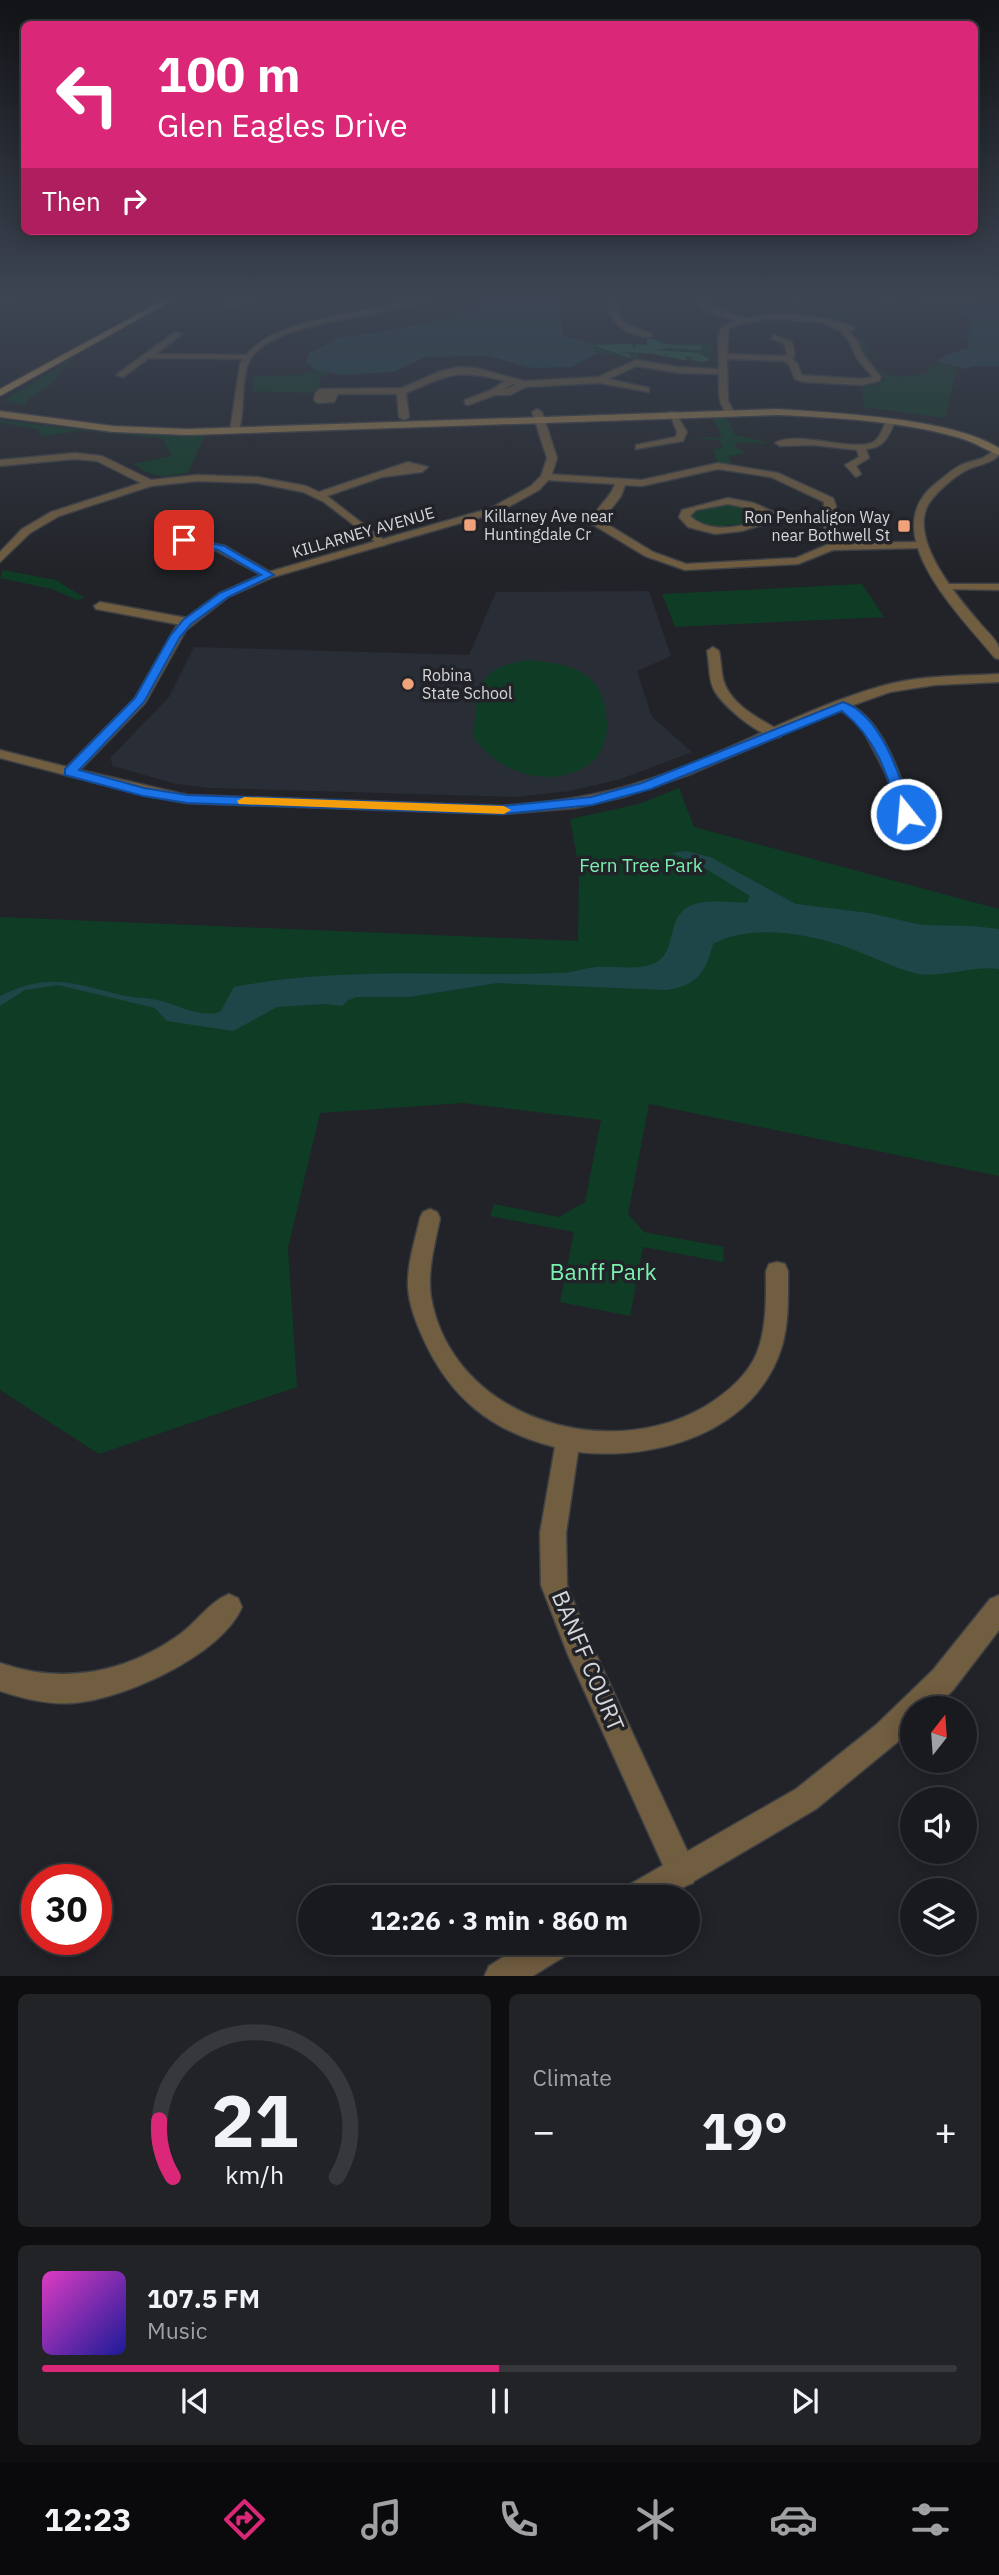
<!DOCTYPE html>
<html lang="en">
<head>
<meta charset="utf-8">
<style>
  :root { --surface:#191a1e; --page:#222327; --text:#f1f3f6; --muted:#9fa1a4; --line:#37383c; --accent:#db2777 }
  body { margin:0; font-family:"IBM Plex Sans",sans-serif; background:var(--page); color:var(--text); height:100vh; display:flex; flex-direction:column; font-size:26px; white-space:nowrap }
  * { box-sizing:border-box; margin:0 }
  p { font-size:23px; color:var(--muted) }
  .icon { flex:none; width:38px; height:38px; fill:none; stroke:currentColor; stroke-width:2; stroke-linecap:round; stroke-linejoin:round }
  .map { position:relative; height:1976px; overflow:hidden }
  .drawer { display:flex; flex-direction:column; gap:18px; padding:18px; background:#0e0e10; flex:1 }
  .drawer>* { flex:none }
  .guide { position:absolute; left:21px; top:21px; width:957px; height:214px; border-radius:10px; box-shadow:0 4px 18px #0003,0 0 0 2px var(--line); background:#db2777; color:#fff; overflow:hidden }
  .needle { width:46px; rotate:17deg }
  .tools { position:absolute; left:900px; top:1696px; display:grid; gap:14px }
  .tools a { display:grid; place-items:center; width:77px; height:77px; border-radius:50%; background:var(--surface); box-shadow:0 4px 18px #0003,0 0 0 2px var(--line); font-size:35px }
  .speed { position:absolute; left:21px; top:1864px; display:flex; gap:14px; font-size:35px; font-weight:700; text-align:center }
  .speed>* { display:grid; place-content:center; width:91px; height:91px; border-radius:50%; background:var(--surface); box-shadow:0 4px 18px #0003,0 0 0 2px var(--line); line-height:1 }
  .speed .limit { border:10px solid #d22; background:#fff; color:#111 }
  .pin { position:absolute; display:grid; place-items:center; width:60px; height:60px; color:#fff; margin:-30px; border-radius:14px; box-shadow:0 4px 10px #0006 }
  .me { position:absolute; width:77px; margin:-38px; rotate:343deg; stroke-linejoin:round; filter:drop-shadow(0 0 5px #0008) }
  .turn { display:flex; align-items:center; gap:24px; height:147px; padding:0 21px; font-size:32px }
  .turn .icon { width:91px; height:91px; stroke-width:2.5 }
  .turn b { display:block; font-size:49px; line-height:60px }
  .then { display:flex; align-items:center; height:66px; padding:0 21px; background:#0003; gap:14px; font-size:26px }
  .big { font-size:52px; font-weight:700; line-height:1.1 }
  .drawer .tile { flex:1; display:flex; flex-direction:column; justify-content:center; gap:10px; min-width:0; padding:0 24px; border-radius:10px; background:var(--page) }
  .drawer .dial { align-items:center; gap:0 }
  .dial svg { height:182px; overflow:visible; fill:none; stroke:var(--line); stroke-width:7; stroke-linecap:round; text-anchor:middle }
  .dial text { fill:var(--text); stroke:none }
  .song { display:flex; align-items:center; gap:21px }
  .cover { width:84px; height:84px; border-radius:10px; background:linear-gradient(135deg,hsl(310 70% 55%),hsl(240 70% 35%)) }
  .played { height:7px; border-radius:4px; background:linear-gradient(90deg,var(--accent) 50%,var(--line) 50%) }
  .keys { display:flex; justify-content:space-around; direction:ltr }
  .heat { display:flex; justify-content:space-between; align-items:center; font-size:38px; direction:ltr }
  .drawer .tiles { flex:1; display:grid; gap:18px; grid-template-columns:1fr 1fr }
  .tile:last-child { grid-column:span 2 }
  .trip { position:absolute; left:298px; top:1885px; width:402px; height:70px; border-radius:35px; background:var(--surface); box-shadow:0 4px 18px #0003,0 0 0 2px var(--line); font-weight:700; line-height:70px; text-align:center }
  .menu { display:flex; height:112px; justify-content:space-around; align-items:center; background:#0a0a0c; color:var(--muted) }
  .menu .icon { width:49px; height:49px }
  .menu .current { color:var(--accent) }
  .menu b { font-size:32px; color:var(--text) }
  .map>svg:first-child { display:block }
  .built { fill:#282d36 }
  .green { fill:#0f3c25 }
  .forest { fill:#236744 }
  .water { fill:#1e4649 }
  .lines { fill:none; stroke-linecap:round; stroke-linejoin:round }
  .minor-casing { stroke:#3e4044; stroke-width:3 }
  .tertiary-casing { stroke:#3e4044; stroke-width:3 }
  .secondary-casing { stroke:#3e4044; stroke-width:3 }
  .primary-casing { stroke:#3e4044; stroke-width:3 }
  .minor { fill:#715d40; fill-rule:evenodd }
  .tertiary { fill:#715d40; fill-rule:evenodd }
  .secondary { fill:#9d7e4d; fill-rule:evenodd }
  .primary { fill:#bf9657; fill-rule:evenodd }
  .route { fill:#1a73e8; stroke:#114b97; stroke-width:2 }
  .slow { fill:#f59e0b }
  .poi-dot { fill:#f0a27a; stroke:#212328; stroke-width:2.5 }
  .labels { text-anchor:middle; stroke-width:7; stroke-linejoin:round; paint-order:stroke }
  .far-poi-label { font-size:16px; fill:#d5d6d9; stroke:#212328; text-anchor:start }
  .far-street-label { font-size:16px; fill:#d5d6d9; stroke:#212328 }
  .park-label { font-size:19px; fill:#7bf1af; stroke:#212328 }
  .near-park-label { font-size:23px; fill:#7bf1af; stroke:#212328 }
  .near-street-label { font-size:23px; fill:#d5d6d9; stroke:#212328 }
</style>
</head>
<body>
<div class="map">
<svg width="999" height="1977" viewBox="0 0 999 1977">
  <rect width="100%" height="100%" fill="#212328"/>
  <polygon class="built" points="649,591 671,656 637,671 652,717 692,752 621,779 570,791 515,797 210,788 176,784 113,766 110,758 169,697 194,647 469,655 496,592"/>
  <g class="green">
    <polygon points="949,297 999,304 999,310 916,304 850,312 841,322 822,318 836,316 841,310 885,305 879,301 908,302"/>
    <path d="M865,338c3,42 34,43 66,34l-4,-3 13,-5 17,4 -12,50 -81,-11 -2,-21 13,-1 12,-6 -21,-20 -9,-19z"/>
    <path d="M647,339h10l10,5h44v17c-17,-1 -64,-10 -74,-6l2,6c-14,-3 -28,-8 -44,-8l-3,-9h56z"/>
    <polygon points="77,356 64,367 48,387 27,399 26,406 6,402 6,399"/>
    <polygon points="314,369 330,373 319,379 319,389 312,393 253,391 254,376 300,375"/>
    <polygon points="727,417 735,435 766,442 766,444 738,442 734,446 745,453 729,456 731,464 717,463 714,450 722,448 719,440 688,438 722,437 713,418"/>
    <path d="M0,420l114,14 90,2 -16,37c-26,4 -33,6 -55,-9l39,-8 -10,-18 -84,-7 -36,5 -4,-7 -38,-6z"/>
    <path d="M729,504l17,3 20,9c-10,12 -25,8 -39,9l1,2 -29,-3 2,-2 -11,-6 5,-5z"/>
    <polygon points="3,570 56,580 85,598 77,600 52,589 0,578"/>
    <polygon points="862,584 884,617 675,627 662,594"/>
    <path d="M527,660c46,4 78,11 80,64 0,14 -5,30 -16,39 -39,28 -94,11 -118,-27 6,-47 0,-67 54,-76z"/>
    <polygon points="679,788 694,827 999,909 999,1176 649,1104 628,1214 644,1232 724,1247 723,1262 643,1247 630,1316 560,1302 574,1232 490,1216 494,1204 559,1217 585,1202 601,1120 463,1103 320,1113 288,1248 297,1387 99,1454 0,1390 0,917 578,941 579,868 570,819 639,804"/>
  </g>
  <path class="forest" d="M647,339c9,0 14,4 20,5 5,2 26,1 34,2v4l-33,-2 -14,2 45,3 11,7 -8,2 -14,-3 6,-1 -9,-2 2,4h-3l-37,-7 -29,-1 11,2 2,3h-3l-35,-12 38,-1 4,5 1,-5 11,2z"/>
  <g class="water">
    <polygon points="486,296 561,296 556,302 561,304 563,336 592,344 596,354 572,367 532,368 488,356 425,357 393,372 341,375 314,369 306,363 309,353 338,338 382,332 466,314"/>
    <polygon points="962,308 999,310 999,366 971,366 967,369 936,362 946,355 969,348 967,337 972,324 961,312"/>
    <path d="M686,851l24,6 86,47 73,9 53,12 50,1 27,3v40c-28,-4 -57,10 -85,4 -22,-6 -43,-17 -65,-25 -39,-14 -97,-25 -136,-4 -7,29 -17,42 -47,46l-169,-7 -88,14h-53l-9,4 -5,5 -18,-2 -47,3 -44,24 -66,-10 -12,-13 -97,-23 -33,5 -25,16v-10c49,-25 76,-12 125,0 11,2 22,2 33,4 20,5 41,18 62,12l14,-25c108,-21 217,-10 326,-14 13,0 24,-5 37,-6 17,-1 36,3 53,-2 33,-10 10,-54 49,-62 14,-3 33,-1 48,0l3,-7 -47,-29 -31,-14z"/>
  </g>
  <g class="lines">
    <g class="minor-casing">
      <g id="minor">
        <polygon points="17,296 31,296 0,305 0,301"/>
        <polygon points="255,296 272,296 229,306 225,304"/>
        <path d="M425,296h11c-41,23 -170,22 -188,68 -8,21 -2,48 -10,69l-8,-2 10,-67 3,-5 -94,-1 -26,19 -7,-2 59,-43 7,2 -26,20 91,1c27,-39 132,-43 178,-59z"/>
        <path d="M609,296h8c-5,25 14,32 35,37v4c-24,0 -48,-14 -43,-41z"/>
        <path d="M689,296c14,0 34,17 50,21 9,3 23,-2 33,-3 28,-1 55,4 82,12v4l-5,1 8,9 7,16 17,21 -2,4 -17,4 -58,-3 -9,-3 -6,-15 -5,-3 -57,-2 1,42 6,11 -5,3c-12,-9 -10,-26 -10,-41l-40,-1 -42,-7 -29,13 41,9v4l-49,-9 -74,4 -16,8h-15l-27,10 -3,-1v-4l26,-10 14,-9c-48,-12 -55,-7 -99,12l3,24 -5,3 -5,-3 -2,-23h-59l-4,8 -16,1 -4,-3 2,-8 4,-3 82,-1 39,-17 17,-4 18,1 48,13 74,-4 38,-17 43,7 40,2 -1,-32 4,-11 12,-5 -29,-11zM769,319l52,3 19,9 9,10 8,18 16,18 -11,2 -60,-4 -5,-12 -5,-4 3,-4 -3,-13 -18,-7 -3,4 13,4 3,11 -3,2 -57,-2 2,-25 11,-5zM513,384l3,1 -13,5z"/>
        <polygon points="784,296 794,296 803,302 796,304"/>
        <polygon points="882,296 890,296 892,299 885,301"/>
        <polygon points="669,412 675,412 687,432 683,441 636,449 636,445 676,437 677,432"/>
        <path d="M887,420l8,2c-7,15 -11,26 -29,27l3,9 -13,8 5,8 -5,3 -11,-12 14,-8 -2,-7 -44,-5 -33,1 -5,-3c23,-14 85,12 101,-3 5,-4 7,-14 11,-20z"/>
        <polygon points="75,453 102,456 151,480 197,475 257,477 306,486 319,492 408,462 428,467 422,472 382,477 327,496 385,541 385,545 381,546 324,502 303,492 257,483 197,481 151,486 59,516 30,533 0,562 0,552 22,529 51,512 141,483 97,461 75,459 0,466 0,460"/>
        <path d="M718,463l60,10 55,25 3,8 -4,14 7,23 81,-1 6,3 -6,3 -87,2 -35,14 -113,6 -40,-14 -53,-32c-1,-14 19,-25 23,-40l-69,-4 -5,-3 5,-3 96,6zM718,469l53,8 53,25 -1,15 -45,-3 -24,-11 -26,-5 -46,12 -3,7 9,10 27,7 27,-3 35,-11 46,3 6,21 -33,14 -110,6 -33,-12 -51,-31 19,-25 4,-11 17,1zM728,504l19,4 20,9c-23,10 -57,18 -77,-1l6,-6z"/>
        <polygon points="184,537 225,546 275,575 265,577 217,551 180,542 179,540"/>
        <polygon points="947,584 999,584 999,590 943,589 943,585"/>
        <polygon points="100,602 187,618 193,622 187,626 96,609 94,606"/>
        <path d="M713,647l6,4c2,9 2,19 4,28 7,26 36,39 57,52v6c-18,3 -58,-32 -66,-47 -6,-12 -4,-26 -7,-39z"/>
        <path d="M843,702c39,12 59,77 70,112l-2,3h-10l-2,-3 -13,-40 -25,-48 -25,-20z"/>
        <path d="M430,1209l7,3 3,6c-5,26 -13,53 -9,79 21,121 175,167 273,110 20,-12 42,-30 52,-52 11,-26 10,-56 10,-84l3,-7 8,-2 8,2 3,7c0,25 1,51 -6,75 -26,86 -125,115 -204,106l-12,81 1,52 21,52 109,235 -4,11 -11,4 -11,-4 -103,-228 -27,-70 -1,-52 15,-86c-64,-16 -105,-49 -132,-109 -7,-16 -14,-33 -15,-51 -1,-23 7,-46 12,-69l3,-6z"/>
        <path d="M229,1594l9,4 4,9c-20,48 -118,92 -168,96 -26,2 -50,-4 -74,-12v-28c63,22 125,10 179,-28 18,-13 30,-33 50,-41z"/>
      </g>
    </g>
    <g class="tertiary-casing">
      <g id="tertiary">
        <path d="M537,409l5,3 15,46 -6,19 -12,13 -40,22 -226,65 -45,20 -42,33 -41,73 -65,67 107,25 315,11c49,-4 95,-9 142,-25 81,-26 156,-72 238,-95 38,-11 78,-10 117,-12v8l-64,3 -45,7 -45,16 -157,67 -65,22 -48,11 -73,6 -315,-11 -44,-8 -143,-37v-8l67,17 68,-69 42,-73 43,-32 45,-20 226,-65 40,-22 10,-10 6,-18 -15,-46z"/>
        <path d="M994,448h5v7c-9,10 -22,9 -34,16 -11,6 -25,18 -33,28 -29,35 25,97 47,123 5,7 18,17 20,26 0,3 0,7 0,11l-4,-1c-33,-41 -121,-125 -60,-174 8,-6 17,-15 26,-19 13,-6 25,-4 33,-17z"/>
        <polygon points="999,1595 999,1630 953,1690 935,1708 912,1708 912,1730 816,1809 667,1897 623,1897 627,1886 796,1789 876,1725 933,1670 990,1599"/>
        <polygon points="528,1942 574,1942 570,1953 531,1977 484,1977 489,1966"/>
      </g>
    </g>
    <g class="secondary-casing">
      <path id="secondary" d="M778,409c57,4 174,9 221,39v7c-13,-5 -25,-13 -39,-17 -58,-17 -122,-20 -182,-23l-590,20 -75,-3 -113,-15v-6l113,15 75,3z"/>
    </g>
    <g class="primary-casing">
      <polygon id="primary" points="171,296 180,296 0,396 0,389"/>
    </g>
    <use href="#minor" class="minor"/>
    <use href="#tertiary" class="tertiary"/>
    <use href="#secondary" class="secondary"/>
    <use href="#primary" class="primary"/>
  </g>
  <linearGradient id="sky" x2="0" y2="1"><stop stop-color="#121316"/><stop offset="0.52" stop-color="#3d4553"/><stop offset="1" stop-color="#3d4553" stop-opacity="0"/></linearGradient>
  <rect width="999" height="573" fill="url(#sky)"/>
  <path class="route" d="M184,537l40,9 50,29 -46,22 -37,27 -11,13 -36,65 -65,68 65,18 43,7 315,11 89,-9 51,-14 201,-81c39,13 58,77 69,112l-6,4 -7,-4c-12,-41 -23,-76 -57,-103l-191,78 -59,16 -90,9 -315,-11 -44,-7 -78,-21v-6l70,-71 35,-62 13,-16 37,-27 41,-18 -43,-25 -38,-7v-5z"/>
  <polygon class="slow" points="244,797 504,806 511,810 504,814 239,804 237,801"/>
  <g class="poi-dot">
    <rect x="463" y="518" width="14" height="14" rx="3.5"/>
    <rect x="897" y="519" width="14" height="14" rx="3.5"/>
    <circle cx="408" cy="684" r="7"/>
  </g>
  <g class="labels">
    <g class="far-poi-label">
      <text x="484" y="522">Killarney Ave near<tspan x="484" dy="18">Huntingdale Cr</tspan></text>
      <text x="890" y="523" text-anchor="end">Ron Penhaligon Way<tspan x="890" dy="18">near Bothwell St</tspan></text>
      <text x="422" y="681">Robina<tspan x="422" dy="18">State School</tspan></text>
    </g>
    <g class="far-street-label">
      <text transform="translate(363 532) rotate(-16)" y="6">KILLARNEY AVENUE</text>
    </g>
    <g class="park-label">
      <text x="641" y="872">Fern Tree Park</text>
    </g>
    <g class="near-park-label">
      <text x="603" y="1280">Banff Park</text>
    </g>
    <g class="near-street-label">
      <text transform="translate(588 1661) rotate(67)" y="8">BANFF COURT</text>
    </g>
  </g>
</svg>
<div class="tools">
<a><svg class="needle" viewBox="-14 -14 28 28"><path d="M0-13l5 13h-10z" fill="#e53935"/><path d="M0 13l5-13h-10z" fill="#9fa1a4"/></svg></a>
<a><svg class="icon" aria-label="sound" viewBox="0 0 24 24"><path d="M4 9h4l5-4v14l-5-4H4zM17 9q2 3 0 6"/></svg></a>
<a><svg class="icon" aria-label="layers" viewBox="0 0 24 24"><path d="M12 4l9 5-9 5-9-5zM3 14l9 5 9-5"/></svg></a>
</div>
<div class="speed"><div class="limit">30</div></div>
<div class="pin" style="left:184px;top:540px;background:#d93025"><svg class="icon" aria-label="arrive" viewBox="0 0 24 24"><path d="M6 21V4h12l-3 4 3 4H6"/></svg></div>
<svg class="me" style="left:906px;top:814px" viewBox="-20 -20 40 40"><circle r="17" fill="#1a73e8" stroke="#fff" stroke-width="3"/><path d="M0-11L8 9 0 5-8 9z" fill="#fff"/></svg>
<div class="trip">12:26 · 3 min · 860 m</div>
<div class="guide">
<div class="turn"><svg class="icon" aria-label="left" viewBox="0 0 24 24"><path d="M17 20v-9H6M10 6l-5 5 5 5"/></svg><div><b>100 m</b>Glen Eagles Drive</div></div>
<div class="then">Then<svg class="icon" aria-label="right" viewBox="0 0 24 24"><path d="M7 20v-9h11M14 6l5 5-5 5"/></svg></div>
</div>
</div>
<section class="drawer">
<div class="tiles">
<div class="tile dial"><svg viewBox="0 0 100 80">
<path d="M14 69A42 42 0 1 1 86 69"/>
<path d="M14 69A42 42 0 0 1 8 44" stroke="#db2777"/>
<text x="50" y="56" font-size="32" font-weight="700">21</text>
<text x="50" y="72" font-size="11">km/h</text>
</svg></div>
<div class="tile"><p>Climate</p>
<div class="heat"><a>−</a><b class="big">19°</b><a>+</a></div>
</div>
<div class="tile">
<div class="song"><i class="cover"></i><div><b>107.5 FM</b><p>Music</p></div></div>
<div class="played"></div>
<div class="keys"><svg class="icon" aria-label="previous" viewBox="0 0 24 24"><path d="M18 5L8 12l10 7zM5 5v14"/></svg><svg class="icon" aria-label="pause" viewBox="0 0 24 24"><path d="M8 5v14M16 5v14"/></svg><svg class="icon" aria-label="next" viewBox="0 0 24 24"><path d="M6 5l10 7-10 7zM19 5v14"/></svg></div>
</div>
</div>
</section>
<nav class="menu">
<b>12:23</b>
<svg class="icon current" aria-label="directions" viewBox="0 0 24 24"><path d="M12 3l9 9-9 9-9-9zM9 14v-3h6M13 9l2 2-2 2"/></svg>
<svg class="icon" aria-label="music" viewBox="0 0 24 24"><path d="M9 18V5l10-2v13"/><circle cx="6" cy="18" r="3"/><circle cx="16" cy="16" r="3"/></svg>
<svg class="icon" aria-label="phone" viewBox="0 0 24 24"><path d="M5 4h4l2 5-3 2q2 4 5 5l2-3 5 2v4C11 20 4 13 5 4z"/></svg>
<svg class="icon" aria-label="climate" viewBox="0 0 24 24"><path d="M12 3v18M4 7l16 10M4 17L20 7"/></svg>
<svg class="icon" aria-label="car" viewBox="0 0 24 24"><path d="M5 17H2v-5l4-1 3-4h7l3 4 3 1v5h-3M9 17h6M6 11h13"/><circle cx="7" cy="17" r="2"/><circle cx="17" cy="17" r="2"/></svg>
<svg class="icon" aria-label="filters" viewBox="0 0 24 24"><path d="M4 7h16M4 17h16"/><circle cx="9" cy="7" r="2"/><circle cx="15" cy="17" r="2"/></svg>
</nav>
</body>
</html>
